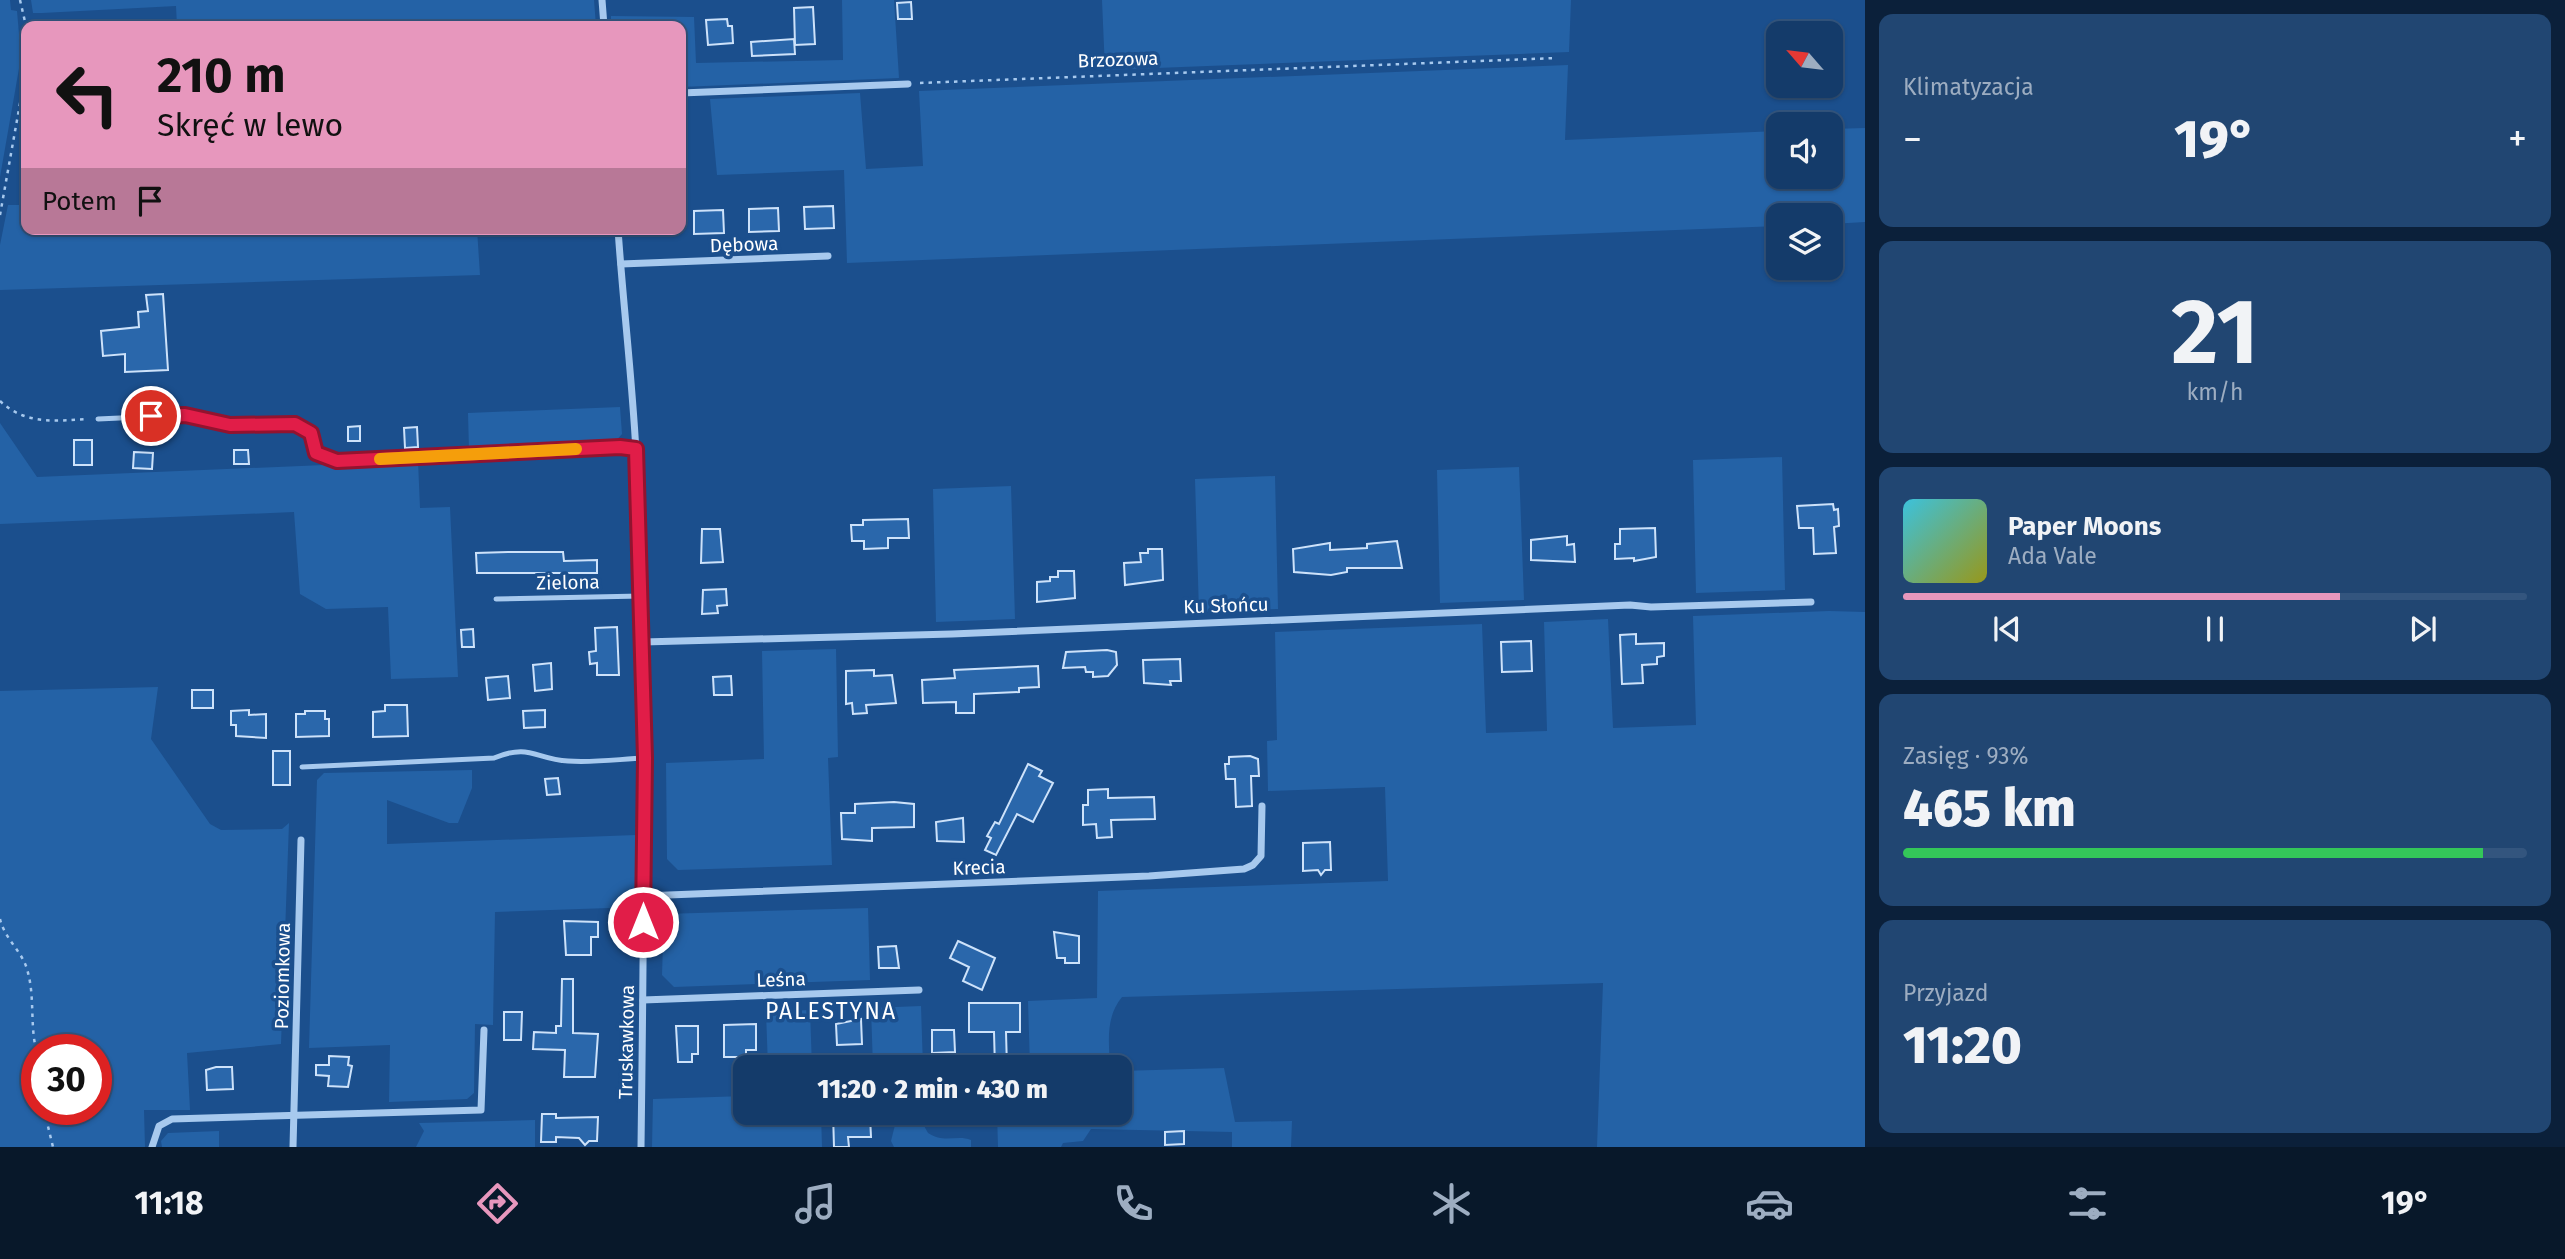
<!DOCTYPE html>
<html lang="pl">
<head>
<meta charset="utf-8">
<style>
  :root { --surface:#143b6a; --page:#214672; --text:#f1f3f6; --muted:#9dadc1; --line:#33557e; --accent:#e797bd }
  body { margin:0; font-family:"Fira Sans",sans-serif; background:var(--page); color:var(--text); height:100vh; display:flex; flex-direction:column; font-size:26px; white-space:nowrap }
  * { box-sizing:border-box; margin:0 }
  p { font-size:23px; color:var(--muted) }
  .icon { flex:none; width:38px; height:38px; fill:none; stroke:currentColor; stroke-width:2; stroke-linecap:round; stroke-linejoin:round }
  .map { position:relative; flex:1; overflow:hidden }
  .drawer { display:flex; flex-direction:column; gap:14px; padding:14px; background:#0b203a; width:700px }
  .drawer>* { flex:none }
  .guide { position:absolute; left:21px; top:21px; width:665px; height:214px; border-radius:14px; box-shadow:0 2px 5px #0004,0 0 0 2px var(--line); background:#e797bd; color:#111; overflow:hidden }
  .needle { width:46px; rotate:298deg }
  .buttons { position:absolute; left:1766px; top:21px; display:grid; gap:14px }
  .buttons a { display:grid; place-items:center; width:77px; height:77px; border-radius:14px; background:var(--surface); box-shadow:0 2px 5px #0004,0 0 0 2px var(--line); font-size:35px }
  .speed { position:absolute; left:21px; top:1034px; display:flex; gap:14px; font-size:35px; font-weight:700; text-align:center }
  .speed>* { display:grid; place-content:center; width:91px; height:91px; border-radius:50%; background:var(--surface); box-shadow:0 2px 5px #0004,0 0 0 2px var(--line); line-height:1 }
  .speed .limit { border:10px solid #d22; background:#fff; color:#111 }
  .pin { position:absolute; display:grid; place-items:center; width:60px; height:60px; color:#fff; margin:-30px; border:4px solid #fff; border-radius:50%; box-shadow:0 2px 7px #0007 }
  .me { position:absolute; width:77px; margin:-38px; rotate:0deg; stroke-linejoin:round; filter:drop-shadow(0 0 5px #0008) }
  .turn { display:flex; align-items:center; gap:24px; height:147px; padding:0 21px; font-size:32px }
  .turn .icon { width:91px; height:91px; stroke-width:2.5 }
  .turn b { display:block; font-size:49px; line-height:60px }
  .then { display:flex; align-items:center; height:66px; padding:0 21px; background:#0003; gap:14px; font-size:26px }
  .big { font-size:52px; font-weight:800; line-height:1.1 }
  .drawer .widget { flex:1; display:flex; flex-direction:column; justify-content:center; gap:10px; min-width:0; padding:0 24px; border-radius:14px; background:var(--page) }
  .drawer .dial { align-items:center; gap:0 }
  .dial b { font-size:91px; line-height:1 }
  .song { display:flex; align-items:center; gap:21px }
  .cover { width:84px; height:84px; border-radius:10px; background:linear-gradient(135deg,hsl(190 70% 55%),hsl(60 70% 35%)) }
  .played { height:7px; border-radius:4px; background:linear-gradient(90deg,var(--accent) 70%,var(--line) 70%) }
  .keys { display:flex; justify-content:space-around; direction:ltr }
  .heat { display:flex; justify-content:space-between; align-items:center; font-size:38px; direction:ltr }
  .charge { height:10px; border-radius:5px; background:linear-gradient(90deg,#34c759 93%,var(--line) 0) }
  .trip { position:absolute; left:733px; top:1055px; width:399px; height:70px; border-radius:14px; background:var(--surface); box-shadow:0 2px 5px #0004,0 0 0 2px var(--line); font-weight:800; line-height:70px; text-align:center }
  .menu { display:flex; height:112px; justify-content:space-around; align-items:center; background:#08182a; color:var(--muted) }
  .menu .icon { width:49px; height:49px }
  .menu .selected { color:var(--accent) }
  .menu b { font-size:32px; color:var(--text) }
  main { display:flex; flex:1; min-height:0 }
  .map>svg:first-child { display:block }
  .green { fill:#2462a6; fill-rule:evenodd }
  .building { fill:#2a67ab; stroke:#cde2fa; stroke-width:2 }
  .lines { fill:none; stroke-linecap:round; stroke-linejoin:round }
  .path { stroke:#a7c9ee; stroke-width:2.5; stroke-dasharray:3.5 5; stroke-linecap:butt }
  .service { stroke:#a7c9ee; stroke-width:5 }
  .minor { stroke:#a7c9ee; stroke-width:7 }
  .route-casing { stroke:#92132f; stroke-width:18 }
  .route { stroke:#e11d48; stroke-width:12 }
  .slow { stroke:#f59e0b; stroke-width:12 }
  .labels { text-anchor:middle; stroke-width:7; stroke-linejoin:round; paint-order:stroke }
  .street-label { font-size:19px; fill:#fff; stroke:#1b4f8d }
  .quarter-label { font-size:23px; letter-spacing:2px; fill:#fff; stroke:#1b4f8d }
</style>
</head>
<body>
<main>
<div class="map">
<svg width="1865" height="1147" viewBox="0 0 1865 1147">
  <rect width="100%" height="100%" fill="#1b4f8d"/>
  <g class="green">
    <polygon points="0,0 10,0 11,10 17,11 21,57 0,177"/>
    <polygon points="31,0 594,0 596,26 177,26 176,6 42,13 33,13"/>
    <polygon points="842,0 894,0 899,78 681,87 681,26 611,26 611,16 694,17 696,63 843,60"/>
    <polygon points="1102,0 1571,0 1569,52 1105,70"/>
    <polygon points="1568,65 1565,140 1778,131 1778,177 1830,177 1831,129 1865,128 1865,222 1831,224 1830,215 1778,215 1778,226 847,263 844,170 717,175 710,99 860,93 866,169 923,166 919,91"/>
    <polygon points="8,205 26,205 26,229 477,229 480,275 0,290 0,245"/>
    <polygon points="620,407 622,434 614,443 469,450 468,413"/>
    <polygon points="0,423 37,477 418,461 420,508 450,507 458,677 391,679 388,607 326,609 300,594 294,512 0,524"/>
    <polygon points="1782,457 1785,590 1696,593 1693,460"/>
    <polygon points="1519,467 1524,600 1440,603 1437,470"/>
    <polygon points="1275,476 1278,609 1199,612 1195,479"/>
    <polygon points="1011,486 1015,619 936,622 933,489"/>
    <path d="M1829,611l36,1v535h-268l6,-164 -481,14c-17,21 -13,45 -12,70h-80l-2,-66 69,-3 1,-107 290,-10 -3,-94 -117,4 -1,-50 10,-1 -2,-108 207,-8 4,109 61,-2 -3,-109 64,-3 5,109 83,-3 -3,-109z"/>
    <polygon points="836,649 838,757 828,758 832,865 678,870 667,859 666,763 764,759 762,651"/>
    <path d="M158,687l-7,52 59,85 11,6 61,-1 7,-6 -8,221 -94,9 3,57h-46l1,37h-145v-456zM37,1050h59v60h-59z"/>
    <polygon points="472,770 472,788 458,823 449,823 387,800 387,844 636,835 637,907 495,912 493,1025 475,1024 474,1093 467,1099 389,1102 390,1045 309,1048 317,780 324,773"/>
    <polygon points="868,908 870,980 674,987 662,975 664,914"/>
    <polygon points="921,1006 923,1067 873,1067 871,1008"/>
    <polygon points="810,1010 812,1067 768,1067 766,1012"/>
    <polygon points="1224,1068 1235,1122 1292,1121 1291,1147 1232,1147 1232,1132 1091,1129 1083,1141 1063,1143 1061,1147 998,1147 997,1113 1120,1113 1120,1071"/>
    <polygon points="745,1096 746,1113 821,1113 822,1147 652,1147 653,1099"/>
    <path d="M898,1113h19l11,20c17,11 29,1 43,7v7h-77l-3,-6z"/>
    <polygon points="535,1120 535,1147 416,1147 424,1131 419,1123"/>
    <polygon points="219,1131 219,1147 162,1147 161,1141 168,1133"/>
  </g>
  <g class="building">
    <polygon points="911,2 912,19 898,19 897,3"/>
    <polygon points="813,7 815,44 795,45 794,8"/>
    <polygon points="727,19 728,26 732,26 733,43 708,45 706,20"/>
    <polygon points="794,39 795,54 752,56 751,42"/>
    <polygon points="833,206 834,228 805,229 804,207"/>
    <polygon points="778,208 779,231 749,232 749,209"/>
    <polygon points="723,210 724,233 694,234 694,211"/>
    <polygon points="163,294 168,370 125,372 125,354 103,356 101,331 139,327 138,312 148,311 146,295"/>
    <polygon points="360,426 360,441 348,441 348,427"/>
    <polygon points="417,427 418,447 405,448 404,428"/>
    <rect x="74" y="440" width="18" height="25"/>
    <polygon points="234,450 248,450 249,464 234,464"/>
    <polygon points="134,452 153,453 152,469 133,468"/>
    <polygon points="1833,504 1834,510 1838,509 1839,526 1834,527 1836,553 1814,554 1813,528 1799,528 1797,506"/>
    <polygon points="908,519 909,538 888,538 888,548 864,549 864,541 852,541 851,525 863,525 863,520"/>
    <polygon points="1655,528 1656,557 1634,561 1634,558 1615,559 1615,544 1620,544 1620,529"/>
    <polygon points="702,529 720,529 723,562 701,563"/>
    <polygon points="1567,536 1567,545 1574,544 1575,562 1531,560 1531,540"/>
    <polygon points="1397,541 1402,568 1347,568 1347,572 1331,575 1294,572 1293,549 1330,543 1330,550 1367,548 1367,544"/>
    <polygon points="1148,549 1162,549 1163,580 1125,585 1124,563 1141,562 1140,553 1148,553"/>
    <polygon points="508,552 563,552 564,561 597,560 597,573 477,573 476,553"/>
    <polygon points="1058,571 1074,571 1075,598 1037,602 1037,582 1050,581 1050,577 1058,577"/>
    <polygon points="726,589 727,605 717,606 718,613 702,614 703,590"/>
    <polygon points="617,627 619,675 597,675 597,663 590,664 589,652 596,651 595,628"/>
    <polygon points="473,629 474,647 462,647 461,630"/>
    <polygon points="1636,634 1636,644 1664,643 1664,656 1657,657 1657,664 1642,665 1643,683 1622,684 1620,635"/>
    <polygon points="1531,641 1532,671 1502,672 1501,642"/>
    <polygon points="1107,650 1116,652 1117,665 1108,676 1093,677 1093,672 1086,672 1085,667 1063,668 1066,652"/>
    <polygon points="1180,659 1181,681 1170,681 1171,685 1144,683 1143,660"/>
    <polygon points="551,663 552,689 535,691 533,665"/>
    <polygon points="1038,666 1039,687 1019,688 1019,692 974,694 974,713 956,713 956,702 923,703 922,680 955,678 954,670"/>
    <polygon points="874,670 874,676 892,675 896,703 866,705 867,713 853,714 852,703 846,704 846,671"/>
    <polygon points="508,676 510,698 488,700 486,678"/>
    <polygon points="731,676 732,695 714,695 713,677"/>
    <rect x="192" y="690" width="21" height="18"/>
    <polygon points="385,705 407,705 408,736 373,737 373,712 385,711"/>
    <polygon points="249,710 249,715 266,714 266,738 236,736 236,725 231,725 231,711"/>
    <polygon points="545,710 545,727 524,728 523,711"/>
    <polygon points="305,711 325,711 325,719 329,719 329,736 296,737 296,714 305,714"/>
    <rect x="273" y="751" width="17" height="34"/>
    <polygon points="1250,756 1258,759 1259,776 1251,776 1252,806 1236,807 1235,779 1226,779 1225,764 1229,764 1229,757"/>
    <polygon points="1028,764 1042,771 1039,776 1053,783 1033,822 1017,814 996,855 985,850 991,838 987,836 995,822 999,824"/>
    <polygon points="558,778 560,794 547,795 545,779"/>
    <polygon points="1108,789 1108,798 1154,797 1155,819 1111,820 1112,837 1097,838 1096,824 1083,825 1083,805 1088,805 1088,790"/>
    <polygon points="894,802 914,804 914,827 872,828 872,841 842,839 841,813 855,813 855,804"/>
    <polygon points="963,818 964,842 937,841 936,822"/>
    <polygon points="1330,842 1331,870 1325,870 1321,875 1318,870 1303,871 1303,843"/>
    <polygon points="564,921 598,922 598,937 591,937 591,955 566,955"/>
    <polygon points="1054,932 1079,936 1079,963 1065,963 1065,958 1057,958"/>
    <polygon points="958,941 995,958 982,990 963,981 969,967 950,958"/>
    <polygon points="896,946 899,968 879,968 878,947"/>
    <polygon points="562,979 573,979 573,1033 598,1034 595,1077 564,1077 565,1050 533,1049 534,1032 556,1033 556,1026 561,1026"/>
    <polygon points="969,1003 1020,1003 1020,1032 1006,1032 1007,1068 995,1068 994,1032 969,1032"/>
    <polygon points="504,1012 522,1012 521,1040 504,1040"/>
    <polygon points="861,1019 862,1044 837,1045 836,1024"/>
    <polygon points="756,1024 756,1050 746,1050 746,1057 724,1057 724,1025"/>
    <polygon points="676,1026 698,1026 698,1054 692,1054 692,1062 678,1062"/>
    <polygon points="932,1030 954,1030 955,1052 932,1053"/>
    <polygon points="329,1056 349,1057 348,1065 352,1066 348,1087 328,1086 329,1076 316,1075 316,1065 329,1065"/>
    <polygon points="216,1067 232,1067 233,1089 207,1090 206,1070"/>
    <polygon points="833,1113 870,1116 871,1137 848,1137 849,1147 834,1147"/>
    <polygon points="542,1114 556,1114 556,1118 598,1117 597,1141 589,1141 585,1145 579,1138 556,1137 556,1142 541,1142"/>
    <polygon points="1184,1131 1184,1144 1165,1145 1165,1132"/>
  </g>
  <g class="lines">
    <g class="path">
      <polyline points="20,0 26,26"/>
      <polyline points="920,83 1557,58"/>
      <polyline points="0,215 26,70"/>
      <path d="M0,401c25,24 56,20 88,18"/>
      <path d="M0,919c4,18 20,31 26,47 10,29 3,59 11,87"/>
      <polyline points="44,1110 53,1147"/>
    </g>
    <g class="service">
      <polyline points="98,419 185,415 230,425 295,424 311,433 316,453 337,461 620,447 636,449"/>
      <polyline points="496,599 641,596"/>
      <path d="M302,767l192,-9c36,-15 41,1 74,3 25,2 52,-2 77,-3"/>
    </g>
    <g class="minor">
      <polyline points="602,0 604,26"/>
      <polyline points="681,93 908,84"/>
      <path d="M618,229c5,74 14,148 18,223 11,231 8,463 5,695"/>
      <polyline points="621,264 828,256"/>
      <polyline points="643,642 952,634 1630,605 1651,607 1811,602"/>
      <polyline points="643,896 1149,876 1244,869 1253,865 1261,856 1262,806"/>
      <polyline points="643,1000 919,990"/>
      <polyline points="152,1147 159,1126 172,1119 481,1110 484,1030"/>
      <polyline points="293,1147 301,840"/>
    </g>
  </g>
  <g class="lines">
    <g class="route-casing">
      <polyline id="route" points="151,416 185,415 230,425 295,424 311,433 316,453 337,461 620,447 636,449 645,758 643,922"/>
    </g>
    <use href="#route" class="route"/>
    <polyline class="slow" points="380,459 576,449"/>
  </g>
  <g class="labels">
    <g class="street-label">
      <text transform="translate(1118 59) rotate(-2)" y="7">Brzozowa</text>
      <text transform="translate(744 244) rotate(-2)" y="7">Dębowa</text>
      <text transform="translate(568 582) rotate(-1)" y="7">Zielona</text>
      <text transform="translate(1226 605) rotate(-2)" y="7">Ku Słońcu</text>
      <text transform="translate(979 867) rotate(-2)" y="7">Krecia</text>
      <text transform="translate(282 976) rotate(-89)" y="7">Poziomkowa</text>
      <text transform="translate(781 979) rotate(-2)" y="7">Leśna</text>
      <text transform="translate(626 1042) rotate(-89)" y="7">Truskawkowa</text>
    </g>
    <g class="quarter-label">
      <text x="831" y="1019">PALESTYNA</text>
    </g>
  </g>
</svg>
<div class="buttons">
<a><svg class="needle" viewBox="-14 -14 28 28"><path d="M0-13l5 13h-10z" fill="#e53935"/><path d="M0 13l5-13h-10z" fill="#9dadc1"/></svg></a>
<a><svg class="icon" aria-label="sound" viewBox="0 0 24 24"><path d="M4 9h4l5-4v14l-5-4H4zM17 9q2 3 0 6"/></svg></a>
<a><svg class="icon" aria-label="layers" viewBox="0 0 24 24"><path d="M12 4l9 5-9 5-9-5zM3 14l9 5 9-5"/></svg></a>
</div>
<div class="speed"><div class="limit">30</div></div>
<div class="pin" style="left:151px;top:416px;background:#d93025"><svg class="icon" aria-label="arrive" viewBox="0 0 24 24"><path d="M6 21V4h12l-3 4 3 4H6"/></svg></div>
<svg class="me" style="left:643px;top:922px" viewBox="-20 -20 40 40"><circle r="17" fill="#e11d48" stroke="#fff" stroke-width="3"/><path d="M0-11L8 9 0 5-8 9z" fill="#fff"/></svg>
<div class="trip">11:20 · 2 min · 430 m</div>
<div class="guide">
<div class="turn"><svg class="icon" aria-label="left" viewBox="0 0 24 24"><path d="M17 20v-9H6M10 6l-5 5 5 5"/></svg><div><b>210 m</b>Skręć w lewo</div></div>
<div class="then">Potem<svg class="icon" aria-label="arrive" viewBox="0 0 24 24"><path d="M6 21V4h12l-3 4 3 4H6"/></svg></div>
</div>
</div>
<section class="drawer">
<div class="widget"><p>Klimatyzacja</p>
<div class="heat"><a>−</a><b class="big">19°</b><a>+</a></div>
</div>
<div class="widget dial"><b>21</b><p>km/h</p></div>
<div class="widget">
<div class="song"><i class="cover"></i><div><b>Paper Moons</b><p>Ada Vale</p></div></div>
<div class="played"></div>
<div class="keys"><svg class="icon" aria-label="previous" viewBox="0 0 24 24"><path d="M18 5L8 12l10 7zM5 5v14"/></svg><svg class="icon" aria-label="pause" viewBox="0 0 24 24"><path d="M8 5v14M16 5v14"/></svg><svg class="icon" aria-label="next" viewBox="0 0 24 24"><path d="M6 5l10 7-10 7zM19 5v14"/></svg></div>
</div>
<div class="widget"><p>Zasięg · 93%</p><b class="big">465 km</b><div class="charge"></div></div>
<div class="widget"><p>Przyjazd</p><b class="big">11:20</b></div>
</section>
</main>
<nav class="menu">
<b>11:18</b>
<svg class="icon selected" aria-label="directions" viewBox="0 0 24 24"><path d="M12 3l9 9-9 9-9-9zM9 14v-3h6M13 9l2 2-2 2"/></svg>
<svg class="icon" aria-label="music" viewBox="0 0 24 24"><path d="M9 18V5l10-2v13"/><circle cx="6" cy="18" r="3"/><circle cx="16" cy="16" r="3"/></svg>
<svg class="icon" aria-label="phone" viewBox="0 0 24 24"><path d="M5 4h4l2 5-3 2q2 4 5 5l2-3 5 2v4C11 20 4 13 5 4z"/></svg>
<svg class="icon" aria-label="climate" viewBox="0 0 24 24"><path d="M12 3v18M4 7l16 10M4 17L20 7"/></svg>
<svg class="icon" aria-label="car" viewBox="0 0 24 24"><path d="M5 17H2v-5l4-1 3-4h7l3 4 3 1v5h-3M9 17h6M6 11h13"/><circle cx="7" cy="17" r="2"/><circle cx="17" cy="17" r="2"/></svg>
<svg class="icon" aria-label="filters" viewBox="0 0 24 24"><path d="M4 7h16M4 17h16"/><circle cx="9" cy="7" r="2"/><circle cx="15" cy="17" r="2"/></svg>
<b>19°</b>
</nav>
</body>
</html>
